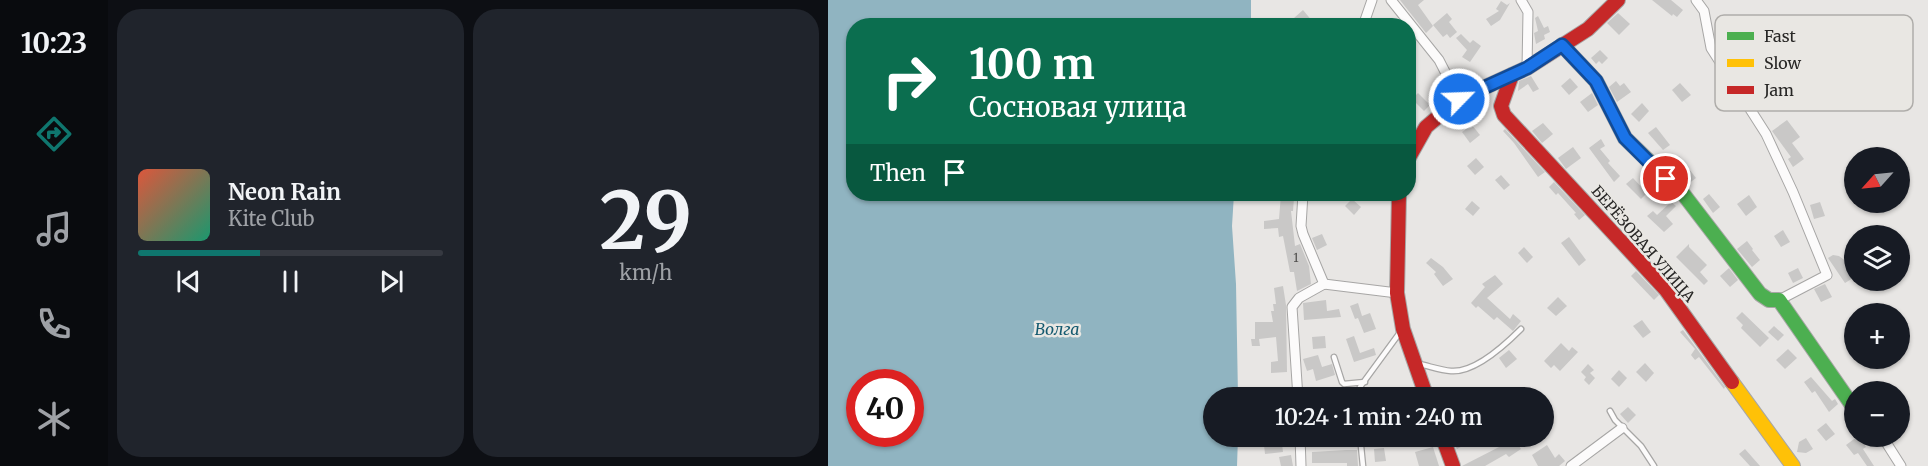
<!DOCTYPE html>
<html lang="en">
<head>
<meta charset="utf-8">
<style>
  :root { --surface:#171b24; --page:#20242c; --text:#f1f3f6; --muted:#9ea1a6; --line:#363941; --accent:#0f766e }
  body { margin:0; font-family:Merriweather,serif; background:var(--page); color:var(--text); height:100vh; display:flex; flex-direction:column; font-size:22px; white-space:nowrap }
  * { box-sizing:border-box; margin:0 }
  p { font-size:20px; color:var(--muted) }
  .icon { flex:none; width:33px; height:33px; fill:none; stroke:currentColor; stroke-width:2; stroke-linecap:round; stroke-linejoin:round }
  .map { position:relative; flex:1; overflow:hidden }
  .drawer { display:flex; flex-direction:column; gap:9px; padding:9px; background:#0d0f14; width:720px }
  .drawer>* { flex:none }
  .guide { position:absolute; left:18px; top:18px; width:570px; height:183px; border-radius:24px; box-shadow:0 2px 4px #0004; background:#0b6e4f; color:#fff; overflow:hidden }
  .needle { width:39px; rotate:243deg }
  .fabs { position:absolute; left:1016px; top:147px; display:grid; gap:12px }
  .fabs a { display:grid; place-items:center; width:66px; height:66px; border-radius:50%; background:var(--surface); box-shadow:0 2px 4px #0004; font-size:30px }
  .speed { position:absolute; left:18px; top:369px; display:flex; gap:12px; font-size:30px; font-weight:700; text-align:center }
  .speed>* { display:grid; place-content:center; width:78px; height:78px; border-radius:50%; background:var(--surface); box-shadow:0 2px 4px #0004; line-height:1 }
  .speed .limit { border:9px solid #d22; background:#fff; color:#111 }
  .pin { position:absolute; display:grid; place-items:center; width:51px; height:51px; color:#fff; margin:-26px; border:3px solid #fff; border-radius:50%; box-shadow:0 2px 6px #0007 }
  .me { position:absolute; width:66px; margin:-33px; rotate:66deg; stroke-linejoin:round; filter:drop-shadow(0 0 4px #0008) }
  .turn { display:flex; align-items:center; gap:21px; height:126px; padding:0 24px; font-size:27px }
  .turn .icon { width:78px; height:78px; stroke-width:2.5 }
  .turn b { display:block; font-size:42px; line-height:51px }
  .then { display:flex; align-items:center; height:57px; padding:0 24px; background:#0003; gap:12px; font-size:22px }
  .drawer .tile { flex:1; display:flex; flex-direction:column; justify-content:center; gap:9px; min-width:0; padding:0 21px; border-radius:24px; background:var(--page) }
  .drawer .dial { align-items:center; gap:0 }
  .dial b { font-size:78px; line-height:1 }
  .song { display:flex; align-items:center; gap:18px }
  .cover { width:72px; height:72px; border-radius:9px; background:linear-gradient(135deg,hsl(10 70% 55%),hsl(160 70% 35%)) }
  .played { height:6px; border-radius:3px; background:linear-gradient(90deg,var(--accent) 40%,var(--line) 40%) }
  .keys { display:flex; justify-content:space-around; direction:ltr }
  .drawer .tiles { flex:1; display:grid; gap:9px; grid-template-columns:repeat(2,1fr) }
  .trip { position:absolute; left:375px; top:387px; width:351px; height:60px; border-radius:30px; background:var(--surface); box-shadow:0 2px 4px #0004; font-weight:600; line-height:60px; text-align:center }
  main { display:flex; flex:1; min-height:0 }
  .dock { display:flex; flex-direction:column; width:108px; justify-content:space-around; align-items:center; background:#090b0e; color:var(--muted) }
  .dock .icon { width:42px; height:42px }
  .dock .active { color:var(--accent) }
  .dock b { font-size:27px; color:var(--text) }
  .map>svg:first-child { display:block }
  .water { fill:#90b4c1; fill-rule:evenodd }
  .building { fill:#c9c8c7 }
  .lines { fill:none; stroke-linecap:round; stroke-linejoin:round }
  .lane-casing { stroke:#a7a6a5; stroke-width:7 }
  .street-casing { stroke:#a7a6a5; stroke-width:11 }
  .fast-casing { stroke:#a7a6a5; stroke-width:16 }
  .slow-casing { stroke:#a7a6a5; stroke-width:16 }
  .jam-casing { stroke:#a7a6a5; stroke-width:16 }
  .lane { stroke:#fcfbfb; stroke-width:4.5 }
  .street { stroke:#fcfbfb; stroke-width:9 }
  .fast { stroke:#4caf50; stroke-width:14 }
  .slow { stroke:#ffc107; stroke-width:14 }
  .jam { stroke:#c62828; stroke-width:14 }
  .route-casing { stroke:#114b97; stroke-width:15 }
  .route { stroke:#1a73e8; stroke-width:10 }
  .labels { text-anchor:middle; stroke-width:5; stroke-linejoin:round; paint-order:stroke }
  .number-label { font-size:12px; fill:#504f4e }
  .street-label { font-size:15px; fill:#282726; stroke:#e9e7e3 }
  .water-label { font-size:16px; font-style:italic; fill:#14596f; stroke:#e9e7e3 }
  .key { fill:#e9e7e3; stroke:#afadaa; stroke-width:1.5 }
  .key-label { font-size:16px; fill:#282726 }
</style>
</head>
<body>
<main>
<nav class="dock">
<b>10:23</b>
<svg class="icon active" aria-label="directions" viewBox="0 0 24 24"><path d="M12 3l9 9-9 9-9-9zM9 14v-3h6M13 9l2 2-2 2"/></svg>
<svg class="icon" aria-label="music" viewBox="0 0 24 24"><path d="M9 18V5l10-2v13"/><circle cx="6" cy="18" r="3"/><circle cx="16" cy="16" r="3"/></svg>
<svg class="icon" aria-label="phone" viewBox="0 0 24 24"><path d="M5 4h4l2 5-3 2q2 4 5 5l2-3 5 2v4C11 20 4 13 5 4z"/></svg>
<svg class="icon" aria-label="climate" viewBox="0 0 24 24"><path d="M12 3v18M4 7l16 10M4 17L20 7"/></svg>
</nav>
<section class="drawer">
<div class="tiles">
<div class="tile">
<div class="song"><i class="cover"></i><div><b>Neon Rain</b><p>Kite Club</p></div></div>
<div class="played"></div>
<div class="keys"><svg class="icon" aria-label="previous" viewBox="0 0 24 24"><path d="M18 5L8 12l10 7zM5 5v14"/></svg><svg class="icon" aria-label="pause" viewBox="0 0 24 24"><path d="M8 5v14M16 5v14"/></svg><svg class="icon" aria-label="next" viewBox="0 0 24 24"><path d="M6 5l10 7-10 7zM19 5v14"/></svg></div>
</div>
<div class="tile dial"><b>29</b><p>km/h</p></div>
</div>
</section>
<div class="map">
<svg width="1100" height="466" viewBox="0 0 1100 466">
  <rect width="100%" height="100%" fill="#e8e6e4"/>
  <path class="water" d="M0,0h423v25l-397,1v168h380l-2,32 4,58 2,113 -24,1v38l24,1 -1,29h-409zM32,382h50v52h-50z"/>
  <g class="building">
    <polygon points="572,0 596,0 590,5 605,26 598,33"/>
    <polygon points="824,0 843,0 855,10 849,17 845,14 844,16"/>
    <polygon points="673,1 679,5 682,3 672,20 663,26 658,19 671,11 668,9"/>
    <polygon points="475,10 485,22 481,26 457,26"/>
    <polygon points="619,13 624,19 621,22 629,32 622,38 619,34 615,37 605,25"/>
    <polygon points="790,13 802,24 791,35 779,23"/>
    <polygon points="710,16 716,28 720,26 722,32 716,35 717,39 708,44 706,33 710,31 707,18"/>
    <polygon points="633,34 642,43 645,40 653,46 642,62 634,57 639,50 628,38"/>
    <polygon points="772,50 780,58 774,64 771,61 768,64 763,58"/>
    <polygon points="703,76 711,89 705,92 700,84 690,91 691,81"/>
    <polygon points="742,78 750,87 741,95 733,86"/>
    <polygon points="788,81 792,86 796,83 803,92 789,102 781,87"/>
    <polygon points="852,83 863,95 854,102 844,90"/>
    <polygon points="590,93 602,105 596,111 584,99"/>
    <polygon points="764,93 770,105 760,112 752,102"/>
    <polygon points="814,103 821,111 811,122 803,114"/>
    <polygon points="959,120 972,137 964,143 976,159 965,167 960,159 963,157 944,131"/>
    <polygon points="715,123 725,134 714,143 704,131"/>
    <polygon points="644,125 652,135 642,143 634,132"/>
    <polygon points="828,127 842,145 835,150 820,133"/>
    <polygon points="677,129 717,172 710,177 686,143 675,131"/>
    <polygon points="773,139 777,146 772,149 782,161 780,163 792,176 786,182 761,148"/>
    <polygon points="745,147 753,158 738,169 730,158"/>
    <polygon points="851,156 868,178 860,184 843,162"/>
    <polygon points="648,158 656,167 647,175 639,166"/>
    <polygon points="673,175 682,185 676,190 667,180"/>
    <polygon points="805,178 819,193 813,199 798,184"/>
    <polygon points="726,182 757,215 751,220 746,214 748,213 730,193 728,195 721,187"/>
    <polygon points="453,194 464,194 464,198 466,198 465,211 463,211 467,246 472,244 481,266 483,284 469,291 466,272 462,272 455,236 451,237 450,228 436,229 436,221 451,219"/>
    <polygon points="881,194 892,207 885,213 875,199"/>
    <polygon points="921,195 929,207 918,216 909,204"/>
    <polygon points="524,199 533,207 526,215 517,206"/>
    <polygon points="644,201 652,208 645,216 637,209"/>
    <polygon points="843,202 848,206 838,216 845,224 836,232 819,216 825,211 829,215"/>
    <polygon points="992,202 997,216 986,219 982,205"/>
    <polygon points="955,230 962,242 953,247 946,236"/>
    <polygon points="494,234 499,245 489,250 484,238"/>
    <polygon points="741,237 758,260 751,266 733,243"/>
    <polygon points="919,241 925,249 924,250 932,260 924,267 909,249"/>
    <polygon points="861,244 861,247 879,265 872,272 880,281 876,285 848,257"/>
    <polygon points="696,247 705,257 699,263 690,253"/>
    <polygon points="1005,255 1011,256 1019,262 1016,264 1025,278 1017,283 1000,258"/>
    <polygon points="603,258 615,267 625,279 615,286 606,274 608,272 598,263"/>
    <polygon points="901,268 910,280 902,287 892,276"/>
    <polygon points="970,268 975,278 965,283 960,273"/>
    <polygon points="808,271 831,295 826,300 803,276"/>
    <polygon points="667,275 675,284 659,298 682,319 685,314 693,321 685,331 669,317 666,320 650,306 648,308 643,303 657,287 654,284"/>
    <polygon points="997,284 1004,297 993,302 986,289"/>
    <polygon points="455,286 458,305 459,372 443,373 443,362 450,361 448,337 431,339 432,346 424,346 423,339 427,339 427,322 445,322 443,311 446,311 445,304 448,304 446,288"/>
    <polygon points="730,297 739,306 728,316 719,308"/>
    <polygon points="498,300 499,311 511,309 513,317 476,320 475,303"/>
    <polygon points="530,303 534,316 542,313 548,329 536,333 530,318 527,319 522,306"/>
    <polygon points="914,312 941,338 932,347 913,328 915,325 908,318"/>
    <polygon points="814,320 823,332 815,338 805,326"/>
    <polygon points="946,326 956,335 950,341 940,332"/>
    <polygon points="855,330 897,387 896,389 871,357 867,360 863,355 867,349 852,332"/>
    <polygon points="497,336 498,348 485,349 484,337"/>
    <polygon points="526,336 532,353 546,348 548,355 526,362 518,339"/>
    <polygon points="733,343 741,351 744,347 750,352 732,371 726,365 723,368 716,361"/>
    <polygon points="960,349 969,358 957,369 948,360"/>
    <polygon points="681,350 689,359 678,368 671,358"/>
    <polygon points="490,355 494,367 504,364 507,375 488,381 485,369 479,371 475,359"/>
    <polygon points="817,363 826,373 818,382 808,372"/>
    <polygon points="760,364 766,370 762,373 767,378 761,385 756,380 758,377 753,372"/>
    <polygon points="791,370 799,378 791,387 783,379"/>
    <polygon points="983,377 1004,401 1007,399 1010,404 1001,412 987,391 984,393 976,382"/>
    <polygon points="800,407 808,415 800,423 792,414"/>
    <polygon points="998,423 1007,434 998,441 989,430"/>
    <polygon points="435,436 453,436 455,452 437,454"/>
    <polygon points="639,436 652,436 649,438 651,442 645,446 642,442 629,449 626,443"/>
    <polygon points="681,436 684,436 693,449 681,457 678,454 657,466 634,466 673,446 671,444"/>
    <polygon points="1030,436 1038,447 1035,449 1046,466 1039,466 1030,453 1026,455 1018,445"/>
    <polygon points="978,438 985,449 978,453 969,452 971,442"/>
    <polygon points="719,445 727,458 731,454 737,461 731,466 710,466 704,455"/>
    <polygon points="605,447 611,466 591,466 587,452"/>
    <polygon points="556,448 558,461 547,462 546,449"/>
    <polygon points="917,449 932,466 922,466 911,454"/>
    <polygon points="518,450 529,450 530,466 519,466 519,463 484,463 484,452"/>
    <polygon points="463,455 465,466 453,466 451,457"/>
  </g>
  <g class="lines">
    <g class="lane-casing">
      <g id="lane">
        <polyline points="506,357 514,382 516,384 537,382"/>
        <path d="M591,364c10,2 21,6 32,7 24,2 55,-27 70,-42"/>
        <polyline points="529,398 532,387 573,331"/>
        <polyline points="782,411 787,420 813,446 826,466"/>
        <polyline points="532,436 535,466"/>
      </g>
    </g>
    <g class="street-casing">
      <g id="street">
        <polyline points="563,0 611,60 631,99"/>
        <polyline points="693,0 700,12 699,68"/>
        <polyline points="868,0 876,11 883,48 938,134 965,192 999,275 951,300"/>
        <polyline points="535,26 544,0"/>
        <polyline points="475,194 473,226 475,234 496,284"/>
        <polyline points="496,284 569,293"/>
        <polyline points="470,398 464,307 471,298 496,284"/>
        <polyline points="472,436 473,466"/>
        <polyline points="1054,436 1073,466"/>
        <polyline points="743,466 794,428"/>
      </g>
    </g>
    <g class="fast-casing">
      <polyline id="fast" points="734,45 768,81 797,138 856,195 932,294 941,300 951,300 1026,408"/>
    </g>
    <g class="slow-casing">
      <polyline id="slow" points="904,382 965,466"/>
    </g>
    <g class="jam-casing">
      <g id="jam">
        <polyline points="684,75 673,106 676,115 838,290 904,382"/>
        <polyline points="580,159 598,127 631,99 699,68 760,29 790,0"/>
        <polyline points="571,194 569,293 575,329 599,398"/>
        <polyline points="614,436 625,466"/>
      </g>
    </g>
    <use href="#lane" class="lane"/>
    <use href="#street" class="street"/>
    <use href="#fast" class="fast"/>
    <use href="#slow" class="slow"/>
    <use href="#jam" class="jam"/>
  </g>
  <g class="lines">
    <g class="route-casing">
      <polyline id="route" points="631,99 699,68 734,45 768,81 797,138 838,179"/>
    </g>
    <use href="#route" class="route"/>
  </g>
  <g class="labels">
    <g class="number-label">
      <text x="468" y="262">1</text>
    </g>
    <g class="street-label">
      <text transform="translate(815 244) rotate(49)" y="5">БЕРЁЗОВАЯ УЛИЦА</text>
    </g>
    <g class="water-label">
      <text x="229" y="335">Волга</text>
    </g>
  </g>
  <rect x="887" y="15" width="198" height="96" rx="9" class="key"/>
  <rect x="899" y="32" width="27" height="8" fill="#4caf50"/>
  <rect x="899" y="59" width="27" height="8" fill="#ffc107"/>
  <rect x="899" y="86" width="27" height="8" fill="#c62828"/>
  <g class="key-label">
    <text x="936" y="42">Fast</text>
    <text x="936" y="69">Slow</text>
    <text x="936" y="96">Jam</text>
  </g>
</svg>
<div class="fabs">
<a><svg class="needle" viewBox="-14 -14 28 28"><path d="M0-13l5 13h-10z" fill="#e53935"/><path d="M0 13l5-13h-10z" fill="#9ea1a6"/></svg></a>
<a><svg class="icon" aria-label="layers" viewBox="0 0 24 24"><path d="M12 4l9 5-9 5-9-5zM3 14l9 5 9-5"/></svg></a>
<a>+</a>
<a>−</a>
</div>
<div class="speed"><div class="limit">40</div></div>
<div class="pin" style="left:838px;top:179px;background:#d93025"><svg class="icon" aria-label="arrive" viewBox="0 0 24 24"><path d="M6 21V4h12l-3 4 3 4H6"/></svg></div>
<svg class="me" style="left:631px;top:99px" viewBox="-20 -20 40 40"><circle r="17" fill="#1a73e8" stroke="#fff" stroke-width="3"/><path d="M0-11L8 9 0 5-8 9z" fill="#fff"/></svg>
<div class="trip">10:24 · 1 min · 240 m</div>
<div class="guide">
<div class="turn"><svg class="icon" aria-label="right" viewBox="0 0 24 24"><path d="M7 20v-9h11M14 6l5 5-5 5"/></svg><div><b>100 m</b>Сосновая улица</div></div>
<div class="then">Then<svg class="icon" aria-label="arrive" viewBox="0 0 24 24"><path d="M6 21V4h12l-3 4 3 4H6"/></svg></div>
</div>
</div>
</main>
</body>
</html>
